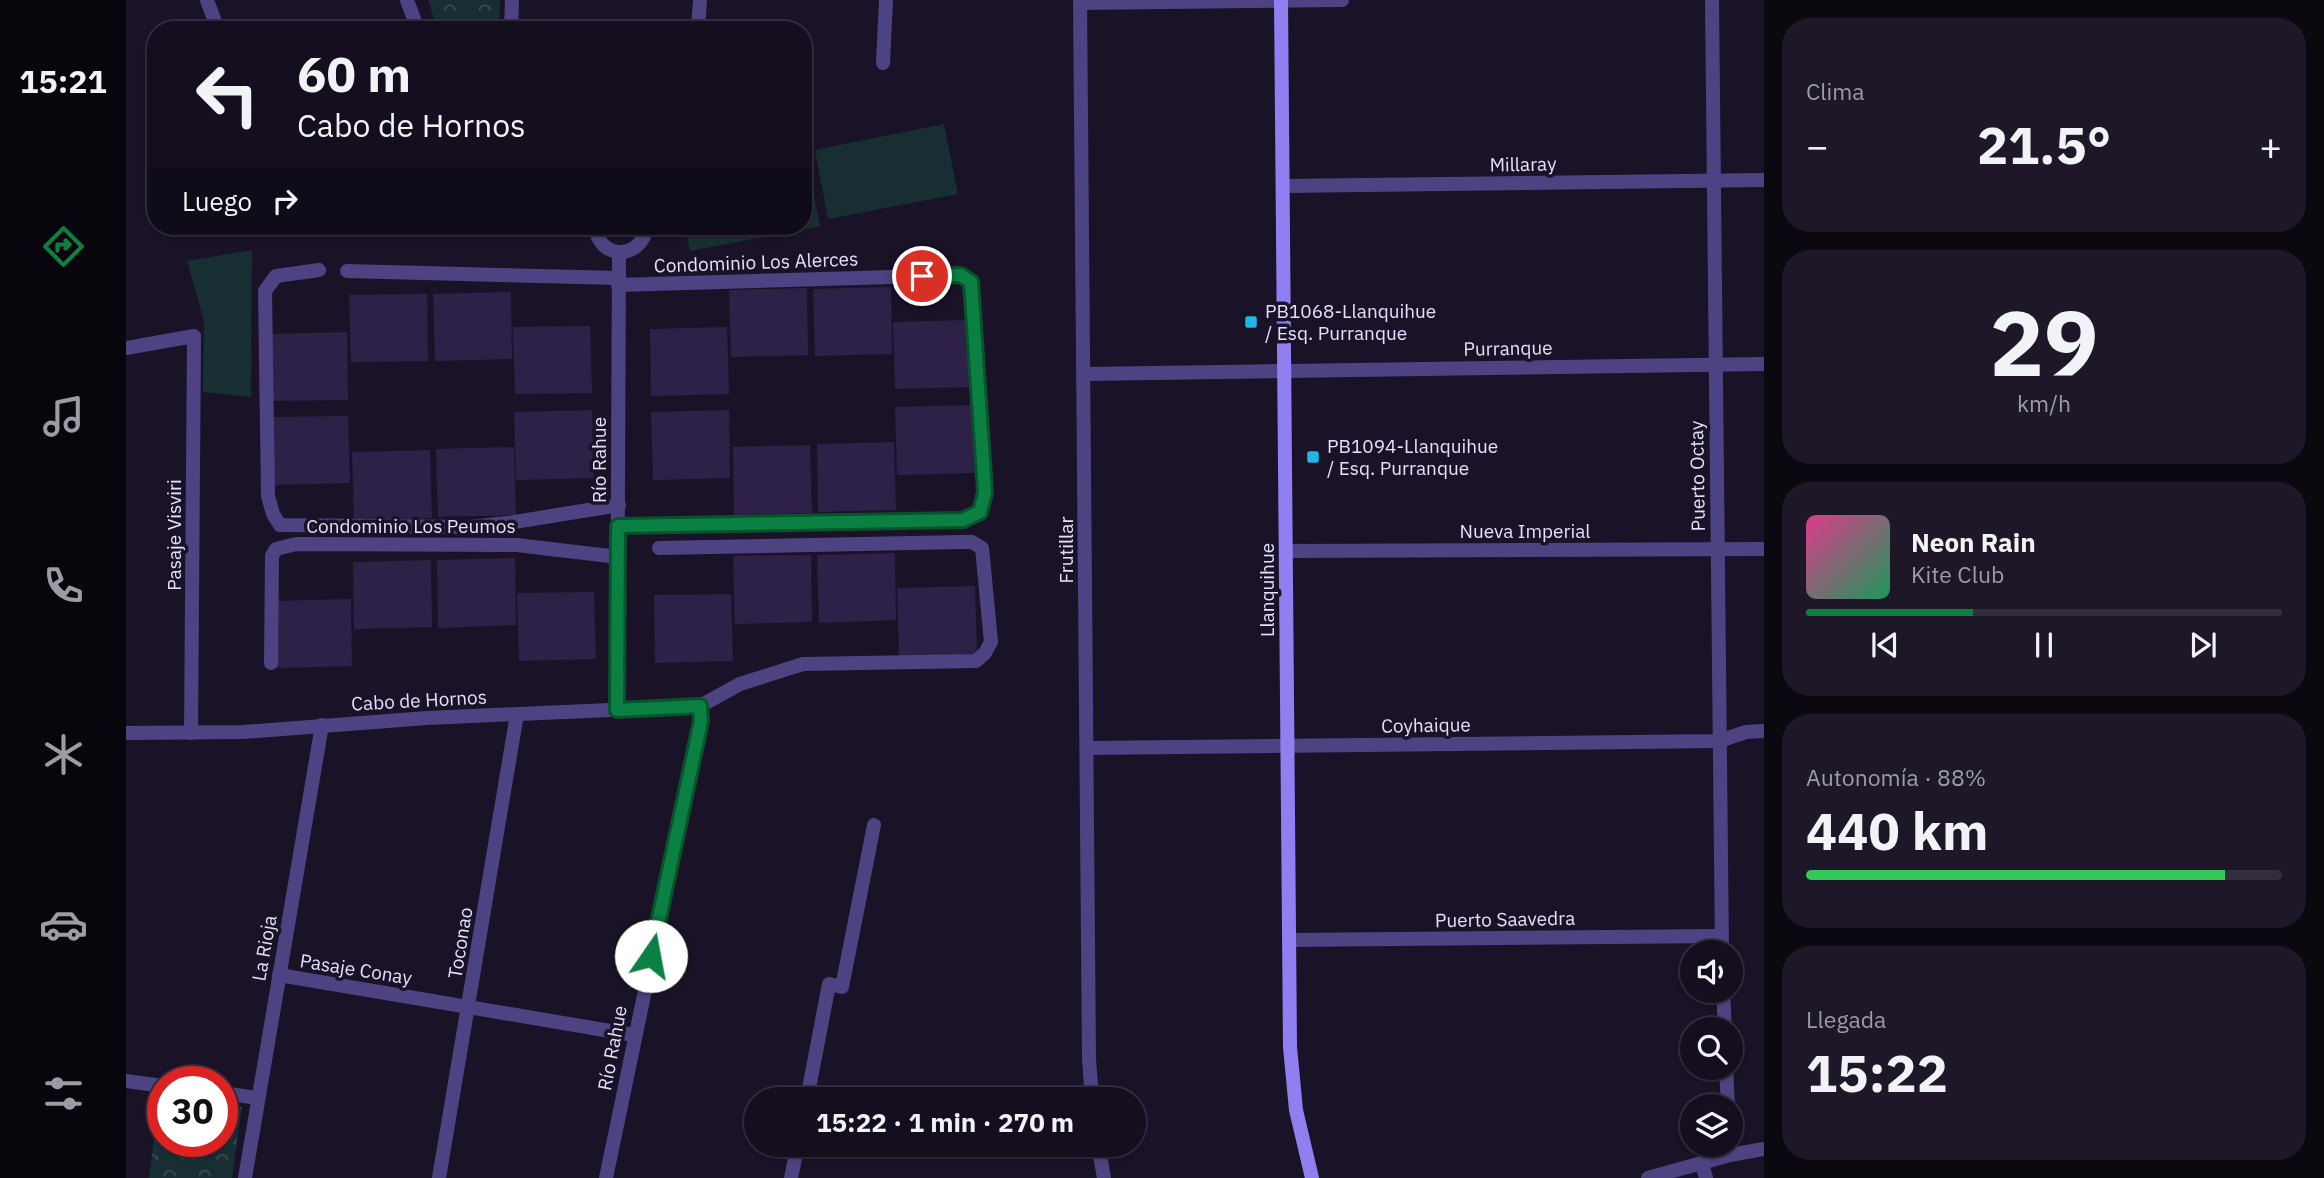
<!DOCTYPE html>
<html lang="es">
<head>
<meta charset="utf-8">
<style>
  :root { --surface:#140e1e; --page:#1d1727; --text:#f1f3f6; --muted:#9d9ca4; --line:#332e3c; --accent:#0b8043 }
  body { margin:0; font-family:"IBM Plex Sans",sans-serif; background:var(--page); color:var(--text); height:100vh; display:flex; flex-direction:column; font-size:26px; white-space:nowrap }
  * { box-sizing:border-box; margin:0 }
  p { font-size:23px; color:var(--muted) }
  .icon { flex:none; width:38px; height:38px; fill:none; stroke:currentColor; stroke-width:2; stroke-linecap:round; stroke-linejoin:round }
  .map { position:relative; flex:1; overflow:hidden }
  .panel { display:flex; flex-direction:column; gap:18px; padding:18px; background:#0b0810; width:560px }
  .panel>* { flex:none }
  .top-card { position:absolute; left:21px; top:21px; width:665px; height:214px; border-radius:28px; box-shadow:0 2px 5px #0004,0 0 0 2px var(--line); background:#140e1e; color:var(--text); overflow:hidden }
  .tools { position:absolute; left:1554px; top:940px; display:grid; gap:14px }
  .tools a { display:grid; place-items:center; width:63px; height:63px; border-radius:50%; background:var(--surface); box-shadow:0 2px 5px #0004,0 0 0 2px var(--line); font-size:35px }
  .speed { position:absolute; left:21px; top:1066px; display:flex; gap:14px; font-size:35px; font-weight:700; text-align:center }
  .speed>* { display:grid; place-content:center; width:91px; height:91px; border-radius:50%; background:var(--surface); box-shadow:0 2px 5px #0004,0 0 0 2px var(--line); line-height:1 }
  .speed .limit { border:10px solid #d22; background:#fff; color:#111 }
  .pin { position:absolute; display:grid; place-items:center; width:60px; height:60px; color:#fff; margin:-30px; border:4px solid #fff; border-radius:50%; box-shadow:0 2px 7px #0007 }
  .me { position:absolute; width:77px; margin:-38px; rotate:12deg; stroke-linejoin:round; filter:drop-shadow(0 0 5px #0008) }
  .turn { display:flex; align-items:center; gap:24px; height:147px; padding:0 35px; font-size:32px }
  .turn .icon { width:91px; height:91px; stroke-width:2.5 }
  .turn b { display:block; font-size:49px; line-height:60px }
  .then { display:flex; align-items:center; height:66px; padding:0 35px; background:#0003; gap:14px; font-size:26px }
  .big { font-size:52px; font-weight:700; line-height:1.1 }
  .panel .widget { flex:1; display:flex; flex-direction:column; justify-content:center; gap:10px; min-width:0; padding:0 24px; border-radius:28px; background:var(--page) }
  .panel .dial { align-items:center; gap:0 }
  .dial b { font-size:91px; line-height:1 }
  .song { display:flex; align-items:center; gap:21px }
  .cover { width:84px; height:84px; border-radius:10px; background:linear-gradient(135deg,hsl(330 70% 55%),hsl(150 70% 35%)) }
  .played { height:7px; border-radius:4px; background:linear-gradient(90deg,var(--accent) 35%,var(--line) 35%) }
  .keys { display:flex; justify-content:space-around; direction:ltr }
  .heat { display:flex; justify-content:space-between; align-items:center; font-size:38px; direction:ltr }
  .charge { height:10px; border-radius:5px; background:linear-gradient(90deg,#34c759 88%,var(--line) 0) }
  .trip { position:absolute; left:618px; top:1087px; width:402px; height:70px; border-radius:35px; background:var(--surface); box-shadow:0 2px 5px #0004,0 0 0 2px var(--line); font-weight:700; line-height:70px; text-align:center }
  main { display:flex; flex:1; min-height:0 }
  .dock { display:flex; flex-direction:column; width:126px; justify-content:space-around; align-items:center; background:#08060c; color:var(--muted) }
  .dock .icon { width:49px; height:49px }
  .dock .selected { color:var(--accent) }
  .dock b { font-size:32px; color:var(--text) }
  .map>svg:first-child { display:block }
  .green { fill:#172f32 }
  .park { fill:url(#park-crowns) }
  .building { fill:#2e2147 }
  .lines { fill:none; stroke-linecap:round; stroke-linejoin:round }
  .lane { stroke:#4e4382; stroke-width:14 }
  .street { stroke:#4e4382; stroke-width:14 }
  .secondary { stroke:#917ff2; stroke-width:14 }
  .route-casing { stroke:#07532c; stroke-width:18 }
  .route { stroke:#0b8043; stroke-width:12 }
  .poi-dot { fill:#1eb8e8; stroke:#1a1328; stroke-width:2.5 }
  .labels { text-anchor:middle; stroke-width:7; stroke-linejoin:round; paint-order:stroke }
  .street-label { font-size:19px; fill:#e5defc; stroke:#1a1328 }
  .poi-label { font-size:19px; fill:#e5defc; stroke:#1a1328; text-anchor:start }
</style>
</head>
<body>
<main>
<nav class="dock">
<b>15:21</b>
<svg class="icon selected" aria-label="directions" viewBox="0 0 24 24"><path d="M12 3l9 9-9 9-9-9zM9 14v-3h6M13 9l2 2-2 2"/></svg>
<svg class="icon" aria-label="music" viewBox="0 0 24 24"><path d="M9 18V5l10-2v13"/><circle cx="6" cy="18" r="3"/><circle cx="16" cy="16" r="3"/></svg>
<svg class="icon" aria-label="phone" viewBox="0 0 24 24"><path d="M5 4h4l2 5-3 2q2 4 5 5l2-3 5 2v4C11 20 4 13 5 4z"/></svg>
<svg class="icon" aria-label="climate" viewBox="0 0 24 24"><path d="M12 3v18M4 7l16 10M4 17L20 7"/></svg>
<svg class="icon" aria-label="car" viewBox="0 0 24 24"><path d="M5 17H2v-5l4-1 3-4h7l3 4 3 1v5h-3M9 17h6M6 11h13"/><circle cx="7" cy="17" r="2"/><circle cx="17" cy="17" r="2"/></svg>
<svg class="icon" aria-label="filters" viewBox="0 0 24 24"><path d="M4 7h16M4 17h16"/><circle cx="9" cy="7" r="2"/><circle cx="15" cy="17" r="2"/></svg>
</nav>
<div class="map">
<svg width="1638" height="1178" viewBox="0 0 1638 1178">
  <defs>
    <pattern id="park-crowns" width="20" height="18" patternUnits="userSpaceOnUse" patternTransform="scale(1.75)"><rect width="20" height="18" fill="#172f32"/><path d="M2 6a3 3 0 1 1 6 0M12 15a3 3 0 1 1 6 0" fill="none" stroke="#394d51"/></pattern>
  </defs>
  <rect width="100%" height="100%" fill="#1a1328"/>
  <g class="green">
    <polygon points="818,124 832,194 702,219 689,150"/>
    <polygon points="677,157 680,157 694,226 564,251 559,226 677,226"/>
    <polygon points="126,250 125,397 77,392 78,321 61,261"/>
  </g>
  <g class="park">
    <polygon points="302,0 374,0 373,30 312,30"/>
    <polygon points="33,1100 37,1101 37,1141 96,1141 96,1105 116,1107 106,1178 23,1178"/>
  </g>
  <g class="building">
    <polygon points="765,287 766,354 689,356 687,289"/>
    <polygon points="681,288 682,355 605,357 603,290"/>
    <polygon points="385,292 386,359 309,361 307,294"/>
    <polygon points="301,294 302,361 225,362 223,295"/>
    <polygon points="845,320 847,387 769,389 767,322"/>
    <polygon points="464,326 466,393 389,394 387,327"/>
    <polygon points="601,327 603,394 525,396 524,329"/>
    <polygon points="221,332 222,400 145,401 143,334"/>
    <polygon points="847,405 848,473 771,475 769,407"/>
    <polygon points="466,410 468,478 390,480 388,412"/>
    <polygon points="603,410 604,478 527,480 525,412"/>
    <polygon points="222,416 224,483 147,485 145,417"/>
    <polygon points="768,442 770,510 692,512 691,444"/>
    <polygon points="684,445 686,513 608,515 607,447"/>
    <polygon points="388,447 390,515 312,517 310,449"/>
    <polygon points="304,450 306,518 228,520 226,452"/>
    <polygon points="769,553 770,620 693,623 691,555"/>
    <polygon points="685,555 686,622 609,624 607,556"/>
    <polygon points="389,558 390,625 312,628 311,560"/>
    <polygon points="305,560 306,627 228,629 227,562"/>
    <polygon points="849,586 851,654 773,656 771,588"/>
    <polygon points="468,592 470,659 393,661 391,593"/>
    <polygon points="605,594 607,661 529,663 528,595"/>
    <polygon points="225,599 226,666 149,668 147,601"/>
  </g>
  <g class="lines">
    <g class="lane">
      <polyline points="193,270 150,276 139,291 142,496 147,514 154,525 343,527 382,523 493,505"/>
      <polyline points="221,271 493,278"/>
      <polyline points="492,285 835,275 845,282 859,492 854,512 837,520 493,526"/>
      <polyline points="533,548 835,542 846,542 856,548 865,642 859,653 850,661 677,664 614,684 574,706"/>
      <polyline points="145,663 146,556 150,549 170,544 391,545 492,557"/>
      <polyline points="681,1099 703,984 716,987 748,825"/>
      <polyline points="665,1178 672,1144"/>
    </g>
    <g class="street">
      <polyline points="81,0 92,30"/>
      <polyline points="281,0 292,30"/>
      <polyline points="954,0 963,1059 966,1099"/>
      <polyline points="1586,0 1596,952"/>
      <polyline points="954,3 1216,0"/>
      <polyline points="385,30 386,0"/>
      <polyline points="572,30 574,0"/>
      <polyline points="757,63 760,0"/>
      <polyline points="1157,186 1638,180"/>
      <path d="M469,226c3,34 47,35 52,0"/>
      <polyline points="0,348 68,336 65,733"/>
      <polyline points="959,374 1638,364"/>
      <polyline points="1160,551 1638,549"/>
      <polyline points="491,711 493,252"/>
      <polyline points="0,733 117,732 301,718 574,706 575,721 480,1178"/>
      <polyline points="961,748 1593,741 1620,732 1638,731"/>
      <polyline points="1163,940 1595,936"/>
      <polyline points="153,975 508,1035"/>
      <polyline points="1597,990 1599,1029"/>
      <polyline points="1600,1068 1602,1106"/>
      <polyline points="0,1081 37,1086"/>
      <polyline points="96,1093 132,1098"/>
      <polyline points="972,1144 978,1178"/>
      <polyline points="1576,1164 1580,1178"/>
      <polyline points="119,1178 196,725"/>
      <polyline points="313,1178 391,714"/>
      <polyline points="1522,1178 1604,1155 1638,1149"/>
    </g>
    <polyline class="secondary" points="1155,0 1164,1047 1170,1110 1186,1178"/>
  </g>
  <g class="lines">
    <g class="route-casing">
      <polyline id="route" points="525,956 575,721 574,706 491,710 492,526 837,520 854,512 859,492 845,282 835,275 796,276"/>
    </g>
    <use href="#route" class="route"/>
  </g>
  <g class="poi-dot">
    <rect x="1118" y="315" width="14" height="14" rx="3.5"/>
    <rect x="1180" y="450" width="14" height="14" rx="3.5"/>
  </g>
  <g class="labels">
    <g class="street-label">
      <text transform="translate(1397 164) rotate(-1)" y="7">Millaray</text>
      <text transform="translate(630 262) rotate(-2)" y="7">Condominio Los Alerces</text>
      <text transform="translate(1382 348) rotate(-1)" y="7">Purranque</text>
      <text transform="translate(473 460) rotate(-90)" y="7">Río Rahue</text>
      <text transform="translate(1571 476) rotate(-91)" y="7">Puerto Octay</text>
      <text x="285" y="533">Condominio Los Peumos</text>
      <text x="1399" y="538">Nueva Imperial</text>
      <text transform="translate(48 535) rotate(-90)" y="7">Pasaje Visviri</text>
      <text transform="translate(940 550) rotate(-90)" y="7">Frutillar</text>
      <text transform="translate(1141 590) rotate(-90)" y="7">Llanquihue</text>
      <text transform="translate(293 700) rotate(-3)" y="7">Cabo de Hornos</text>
      <text transform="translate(1300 725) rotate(-1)" y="7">Coyhaique</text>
      <text transform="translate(1379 919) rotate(-1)" y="7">Puerto Saavedra</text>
      <text transform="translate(334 943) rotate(-81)" y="7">Toconao</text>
      <text transform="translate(138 948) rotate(-80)" y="7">La Rioja</text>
      <text transform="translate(230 969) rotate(9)" y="7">Pasaje Conay</text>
      <text transform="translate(486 1048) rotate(-79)" y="7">Río Rahue</text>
    </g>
    <g class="poi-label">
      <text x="1139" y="318">PB1068-Llanquihue<tspan x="1139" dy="22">/ Esq. Purranque</tspan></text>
      <text x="1201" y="453">PB1094-Llanquihue<tspan x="1201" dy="22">/ Esq. Purranque</tspan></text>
    </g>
  </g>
</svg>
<div class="tools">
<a><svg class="icon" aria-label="sound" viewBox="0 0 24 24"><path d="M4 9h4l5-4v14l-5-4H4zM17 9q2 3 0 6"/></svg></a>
<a><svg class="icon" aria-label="search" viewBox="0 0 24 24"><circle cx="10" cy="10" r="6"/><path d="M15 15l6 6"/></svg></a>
<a><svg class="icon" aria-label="layers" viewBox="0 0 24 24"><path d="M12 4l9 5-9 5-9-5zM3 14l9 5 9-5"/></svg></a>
</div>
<div class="speed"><div class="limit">30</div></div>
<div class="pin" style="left:796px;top:276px;background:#d93025"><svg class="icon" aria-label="arrive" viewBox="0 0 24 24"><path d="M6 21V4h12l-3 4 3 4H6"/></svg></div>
<svg class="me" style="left:525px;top:956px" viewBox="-20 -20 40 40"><circle r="19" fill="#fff"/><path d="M0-13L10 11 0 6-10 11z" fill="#0b8043"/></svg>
<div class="trip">15:22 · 1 min · 270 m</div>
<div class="top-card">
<div class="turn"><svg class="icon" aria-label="left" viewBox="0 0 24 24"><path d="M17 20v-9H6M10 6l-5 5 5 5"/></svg><div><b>60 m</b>Cabo de Hornos</div></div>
<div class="then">Luego<svg class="icon" aria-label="right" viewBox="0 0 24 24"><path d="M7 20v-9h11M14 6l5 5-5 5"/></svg></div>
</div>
</div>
<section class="panel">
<div class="widget"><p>Clima</p>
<div class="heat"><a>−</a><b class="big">21.5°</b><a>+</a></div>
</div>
<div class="widget dial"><b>29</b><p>km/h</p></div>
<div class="widget">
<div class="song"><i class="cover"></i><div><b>Neon Rain</b><p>Kite Club</p></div></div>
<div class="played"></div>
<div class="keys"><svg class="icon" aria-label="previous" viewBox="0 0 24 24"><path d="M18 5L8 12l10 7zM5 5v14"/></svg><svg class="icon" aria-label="pause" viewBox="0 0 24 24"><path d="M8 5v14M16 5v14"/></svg><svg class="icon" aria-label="next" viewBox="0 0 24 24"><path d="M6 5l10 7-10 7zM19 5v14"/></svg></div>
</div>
<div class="widget"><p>Autonomía · 88%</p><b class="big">440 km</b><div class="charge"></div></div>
<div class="widget"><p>Llegada</p><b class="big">15:22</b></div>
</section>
</main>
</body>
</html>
